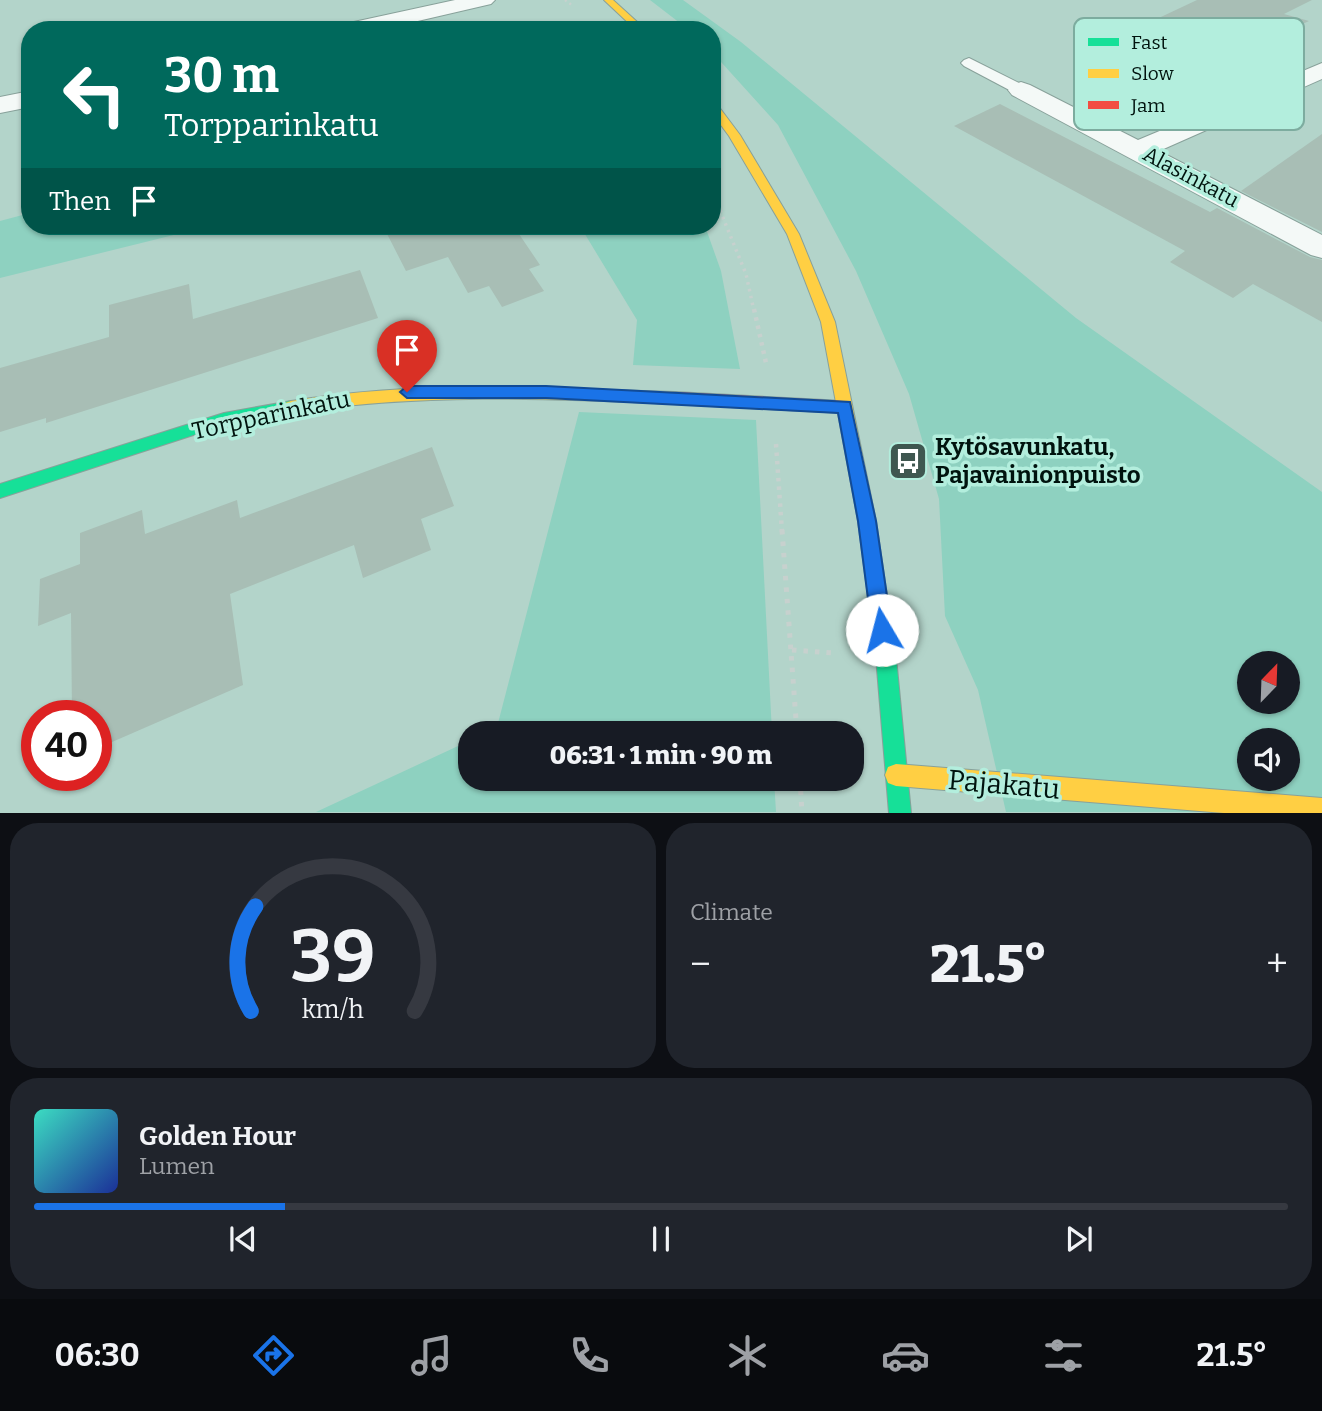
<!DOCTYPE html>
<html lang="en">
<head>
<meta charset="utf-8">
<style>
  :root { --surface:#171b24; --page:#20242c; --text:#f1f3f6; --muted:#9ea1a6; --line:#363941; --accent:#1a73e8 }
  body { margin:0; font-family:Bitter,serif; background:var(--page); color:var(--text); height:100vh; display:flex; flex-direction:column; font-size:26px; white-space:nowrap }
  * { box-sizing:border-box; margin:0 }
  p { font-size:23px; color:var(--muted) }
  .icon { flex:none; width:38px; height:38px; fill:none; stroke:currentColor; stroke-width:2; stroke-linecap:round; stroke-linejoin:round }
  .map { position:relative; height:813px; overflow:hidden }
  .panel { display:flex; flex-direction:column; gap:10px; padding:10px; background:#0d0f14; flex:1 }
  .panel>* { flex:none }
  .banner { position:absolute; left:21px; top:21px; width:700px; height:214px; border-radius:28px; box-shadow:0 2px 5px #0004; background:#00695c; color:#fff; overflow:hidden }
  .needle { width:46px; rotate:23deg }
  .tools { position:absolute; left:1237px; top:651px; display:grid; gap:14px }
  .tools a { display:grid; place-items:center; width:63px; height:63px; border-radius:50%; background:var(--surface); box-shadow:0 2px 5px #0004; font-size:35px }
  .speed { position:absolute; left:21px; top:700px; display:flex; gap:14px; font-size:35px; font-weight:700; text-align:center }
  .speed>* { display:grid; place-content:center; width:91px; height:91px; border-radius:50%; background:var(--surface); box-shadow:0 2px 5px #0004; line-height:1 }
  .speed .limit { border:10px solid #d22; background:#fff; color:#111 }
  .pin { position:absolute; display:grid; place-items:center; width:60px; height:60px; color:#fff; margin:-72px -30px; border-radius:50% 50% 50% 0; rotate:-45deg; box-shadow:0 0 7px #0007 }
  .pin .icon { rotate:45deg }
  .me { position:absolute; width:77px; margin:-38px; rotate:352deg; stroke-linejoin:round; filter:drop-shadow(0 0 5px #0008) }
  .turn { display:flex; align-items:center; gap:24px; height:147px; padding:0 28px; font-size:32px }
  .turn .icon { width:91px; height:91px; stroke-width:2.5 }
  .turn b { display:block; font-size:49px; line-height:60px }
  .then { display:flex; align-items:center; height:66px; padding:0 28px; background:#0003; gap:14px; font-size:26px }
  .big { font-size:52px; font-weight:800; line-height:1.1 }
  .panel .card { flex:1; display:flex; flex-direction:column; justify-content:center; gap:10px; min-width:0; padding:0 24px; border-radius:28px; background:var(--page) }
  .panel .dial { align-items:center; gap:0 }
  .dial svg { height:182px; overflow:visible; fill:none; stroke:var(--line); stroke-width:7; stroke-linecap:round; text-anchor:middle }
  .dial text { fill:var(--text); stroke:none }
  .song { display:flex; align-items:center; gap:21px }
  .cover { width:84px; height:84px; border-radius:10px; background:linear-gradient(135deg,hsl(170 70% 55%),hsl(230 70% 35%)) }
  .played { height:7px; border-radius:4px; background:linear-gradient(90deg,var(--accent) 20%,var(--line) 20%) }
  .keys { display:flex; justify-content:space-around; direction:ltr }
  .heat { display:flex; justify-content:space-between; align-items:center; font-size:38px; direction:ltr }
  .panel .tiles { flex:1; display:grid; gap:10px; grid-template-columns:1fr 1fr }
  .card:last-child { grid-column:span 2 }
  .trip { position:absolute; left:458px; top:721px; width:406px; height:70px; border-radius:28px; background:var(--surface); box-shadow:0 2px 5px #0004; font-weight:800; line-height:70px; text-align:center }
  .tabs { display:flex; height:112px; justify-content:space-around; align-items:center; background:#090b0e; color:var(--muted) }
  .tabs .icon { width:49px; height:49px }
  .tabs .current { color:var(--accent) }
  .tabs b { font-size:32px; color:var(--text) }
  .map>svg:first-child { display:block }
  .green { fill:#8ed1c0; fill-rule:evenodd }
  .building { fill:#a8beb5 }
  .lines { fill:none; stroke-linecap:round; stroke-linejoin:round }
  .lane-casing { stroke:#88a19a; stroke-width:2 }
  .street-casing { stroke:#88a19a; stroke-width:2 }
  .fast-casing { stroke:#88a19a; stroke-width:2 }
  .slow-casing { stroke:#88a19a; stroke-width:2 }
  .jam-casing { stroke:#88a19a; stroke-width:2 }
  .path-far3 { stroke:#c7d1ce; stroke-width:2.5; stroke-dasharray:2 3.5; stroke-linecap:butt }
  .path-far2 { stroke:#c7d1ce; stroke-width:3.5; stroke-dasharray:2.5 4.5; stroke-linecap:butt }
  .path-far1 { stroke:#c7d1ce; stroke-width:4.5; stroke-dasharray:3.5 5; stroke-linecap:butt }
  .path { stroke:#c7d1ce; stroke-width:5; stroke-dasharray:4.5 7; stroke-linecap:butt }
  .lane { fill:#f4f9f7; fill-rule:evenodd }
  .street { fill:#f4f9f7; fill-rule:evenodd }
  .fast { fill:#16e098; fill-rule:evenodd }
  .slow { fill:#ffcf43; fill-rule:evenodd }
  .jam { fill:#f24e42; fill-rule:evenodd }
  .route { fill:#1a73e8; stroke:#114b97; stroke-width:2 }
  .labels { text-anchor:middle; stroke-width:7; stroke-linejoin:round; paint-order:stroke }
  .far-street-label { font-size:21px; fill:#00130e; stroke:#b3eedd }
  .street-label { font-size:24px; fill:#00130e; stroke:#b3eedd }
  .poi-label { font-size:24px; font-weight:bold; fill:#00130e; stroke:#b3eedd; text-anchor:start }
  .near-street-label { font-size:28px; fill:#00130e; stroke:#b3eedd }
  .key { fill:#b3eedd; stroke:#7dac9f; stroke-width:2 }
  .key-label { font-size:19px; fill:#00130e }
</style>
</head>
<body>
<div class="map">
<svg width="1322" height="813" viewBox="0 0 1322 813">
  <rect width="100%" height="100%" fill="#b3d4ca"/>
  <g class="green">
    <path d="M650,0h33l58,42 335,276 246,174v320h-316l-28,-122 -33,-74 -6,-117 -30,-105 -53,-123 -78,-146 -66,-73v-22h-23zM1250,663h38v39h-38zM1250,740h38v39h-38z"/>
    <polygon points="30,213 30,226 210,226 0,278 0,221"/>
    <polygon points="580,226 705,226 721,271 740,369 633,365 637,320"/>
    <polygon points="579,412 756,420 772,733 485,733 497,727"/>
    <polygon points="471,740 471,779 774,779 776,812 316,812"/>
  </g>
  <g class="building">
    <polygon points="1197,0 1312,0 1284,14 1309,21 1199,73 1147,52 1178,36 1146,24"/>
    <polygon points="1000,104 1210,212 1217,208 1310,257 1322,260 1322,322 1253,284 1233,298 1170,262 1185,251 954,126"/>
    <polygon points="1322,134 1322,232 1241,191"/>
    <polygon points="383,226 519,226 519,234 540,265 529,269 544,291 502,307 489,286 468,293 448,257 406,271"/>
    <polygon points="360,270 378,318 46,423 46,418 0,432 0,368 109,337 109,305 189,284 193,319"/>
    <polygon points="432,447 454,506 421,519 431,550 363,578 354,545 230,594 243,685 96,749 96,716 72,716 71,613 38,626 40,579 80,564 80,533 142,510 145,534 237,500 240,518"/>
  </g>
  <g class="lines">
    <g class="lane-casing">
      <polygon id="lane" points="969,58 1027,87 1029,90 1021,95 1015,93 964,66 961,63 964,60"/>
    </g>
    <g class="street-casing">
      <g id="street">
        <polygon points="455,0 495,0 491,4 379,30 337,30 340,25"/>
        <polygon points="1322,63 1322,79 1159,151 1322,235 1322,258 1311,255 1012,95 1008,90 1012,85 1021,82 1030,85 1138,140"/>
        <polygon points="30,91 30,107 0,113 0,97"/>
      </g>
    </g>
    <g class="fast-casing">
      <g id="fast">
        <polygon points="291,401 297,403 299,407 297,411 224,425 0,498 0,484 224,413"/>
        <polygon points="886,647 893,650 896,657 911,813 889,813 876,657 879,650"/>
      </g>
    </g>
    <g class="slow-casing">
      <g id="slow">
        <polygon points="604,0 613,0 646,30 636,30"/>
        <polygon points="712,102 716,103 740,135 799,234 835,322 876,521 896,657 893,664 886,667 879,664 876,657 858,521 821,322 787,234 729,136 712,113"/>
        <path d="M483,386l192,6 6,2 2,4 -2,4 -6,2c-129,-6 -256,-11 -384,9l-6,-2 -2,-4 2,-4 6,-2c64,-10 127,-14 192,-15z"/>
        <polygon points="896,764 1322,798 1322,813 1224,813 896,786 888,783 885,775 888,767"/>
      </g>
    </g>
    <g class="jam-casing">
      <polygon id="jam" points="675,392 844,401 850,403 852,407 850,411 844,413 675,404 669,402 667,398 669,394"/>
    </g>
    <polyline class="path-far3" points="565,0 573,6"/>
    <polyline class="path-far2" points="712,191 746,274 754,311"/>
    <g class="path-far1">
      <polyline points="754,309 766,363"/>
      <polyline points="776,444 782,532"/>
    </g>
    <g class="path">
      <polyline points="782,530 797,733"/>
      <polyline points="792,650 833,653"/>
      <polyline points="800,779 802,813"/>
    </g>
    <use href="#lane" class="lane"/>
    <use href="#street" class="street"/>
    <use href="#fast" class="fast"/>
    <use href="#slow" class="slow"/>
    <use href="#jam" class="jam"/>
  </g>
  <polygon class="route" points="407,386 546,386 850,402 876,521 892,630 889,637 882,640 875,637 872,630 858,521 838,413 546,398 407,398 400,392"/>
  <defs>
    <g id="bus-square" transform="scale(2.0125)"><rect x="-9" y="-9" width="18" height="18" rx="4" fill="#3f5750" stroke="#b3eedd"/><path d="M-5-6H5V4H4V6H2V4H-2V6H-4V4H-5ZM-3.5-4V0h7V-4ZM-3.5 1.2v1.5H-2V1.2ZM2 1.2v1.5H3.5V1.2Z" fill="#fff"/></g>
  </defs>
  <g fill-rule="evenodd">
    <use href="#bus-square" x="908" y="461"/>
  </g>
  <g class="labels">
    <g class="far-street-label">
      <text transform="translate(1191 177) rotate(28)" y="7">Alasinkatu</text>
    </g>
    <g class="street-label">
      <text transform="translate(271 415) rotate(-12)" y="8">Torpparinkatu</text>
    </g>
    <g class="poi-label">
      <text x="935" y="455">Kytösavunkatu,<tspan x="935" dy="28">Pajavainionpuisto</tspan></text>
    </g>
    <g class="near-street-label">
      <text transform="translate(1004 784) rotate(5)" y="10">Pajakatu</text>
    </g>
  </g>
  <rect x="1074" y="18" width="230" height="112" rx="10" class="key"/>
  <rect x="1088" y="38" width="31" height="8" fill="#16e098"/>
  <rect x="1088" y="69" width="31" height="9" fill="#ffcf43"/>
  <rect x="1088" y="101" width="31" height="8" fill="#f24e42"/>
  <g class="key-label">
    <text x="1131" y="49">Fast</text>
    <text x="1131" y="80">Slow</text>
    <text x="1131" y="112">Jam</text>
  </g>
</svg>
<div class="tools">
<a><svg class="needle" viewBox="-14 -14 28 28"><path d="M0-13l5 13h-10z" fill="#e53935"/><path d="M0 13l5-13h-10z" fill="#9ea1a6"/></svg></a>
<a><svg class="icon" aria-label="sound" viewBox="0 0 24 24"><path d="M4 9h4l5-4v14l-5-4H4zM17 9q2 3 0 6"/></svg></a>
</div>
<div class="speed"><div class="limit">40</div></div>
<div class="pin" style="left:407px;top:392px;background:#d93025"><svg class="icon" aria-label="arrive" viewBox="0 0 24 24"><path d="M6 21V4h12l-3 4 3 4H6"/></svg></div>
<svg class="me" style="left:882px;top:630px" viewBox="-20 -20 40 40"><circle r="19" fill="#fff"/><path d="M0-13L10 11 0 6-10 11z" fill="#1a73e8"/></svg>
<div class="trip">06:31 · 1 min · 90 m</div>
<div class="banner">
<div class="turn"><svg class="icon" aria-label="left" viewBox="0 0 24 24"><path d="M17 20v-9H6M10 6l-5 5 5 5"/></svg><div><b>30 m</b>Torpparinkatu</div></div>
<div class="then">Then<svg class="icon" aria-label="arrive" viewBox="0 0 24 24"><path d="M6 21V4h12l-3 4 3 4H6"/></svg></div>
</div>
</div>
<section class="panel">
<div class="tiles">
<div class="card dial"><svg viewBox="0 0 100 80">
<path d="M14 69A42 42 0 1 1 86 69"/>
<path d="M14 69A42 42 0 0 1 16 23" stroke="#1a73e8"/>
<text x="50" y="56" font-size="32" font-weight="700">39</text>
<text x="50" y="72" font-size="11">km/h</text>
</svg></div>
<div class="card"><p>Climate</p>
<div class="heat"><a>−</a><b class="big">21.5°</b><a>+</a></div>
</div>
<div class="card">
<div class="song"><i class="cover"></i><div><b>Golden Hour</b><p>Lumen</p></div></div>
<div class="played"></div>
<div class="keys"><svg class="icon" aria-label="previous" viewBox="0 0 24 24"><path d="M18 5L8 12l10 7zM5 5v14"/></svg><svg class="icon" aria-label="pause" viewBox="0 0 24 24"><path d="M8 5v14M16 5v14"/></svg><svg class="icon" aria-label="next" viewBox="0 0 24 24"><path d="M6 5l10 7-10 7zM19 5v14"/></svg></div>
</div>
</div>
</section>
<nav class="tabs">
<b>06:30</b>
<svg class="icon current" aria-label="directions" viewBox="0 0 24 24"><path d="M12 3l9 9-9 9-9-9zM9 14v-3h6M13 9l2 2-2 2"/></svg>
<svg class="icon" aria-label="music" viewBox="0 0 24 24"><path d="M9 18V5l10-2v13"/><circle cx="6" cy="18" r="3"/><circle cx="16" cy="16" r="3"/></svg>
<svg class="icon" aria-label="phone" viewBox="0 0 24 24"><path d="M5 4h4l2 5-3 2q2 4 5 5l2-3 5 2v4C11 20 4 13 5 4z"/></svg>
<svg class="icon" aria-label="climate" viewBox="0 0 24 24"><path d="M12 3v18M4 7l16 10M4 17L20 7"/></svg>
<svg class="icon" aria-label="car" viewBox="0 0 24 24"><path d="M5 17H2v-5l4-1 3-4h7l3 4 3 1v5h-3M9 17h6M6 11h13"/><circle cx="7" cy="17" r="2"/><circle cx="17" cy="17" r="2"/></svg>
<svg class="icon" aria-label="filters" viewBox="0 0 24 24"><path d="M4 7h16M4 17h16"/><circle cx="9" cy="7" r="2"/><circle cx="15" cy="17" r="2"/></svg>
<b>21.5°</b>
</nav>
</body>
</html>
